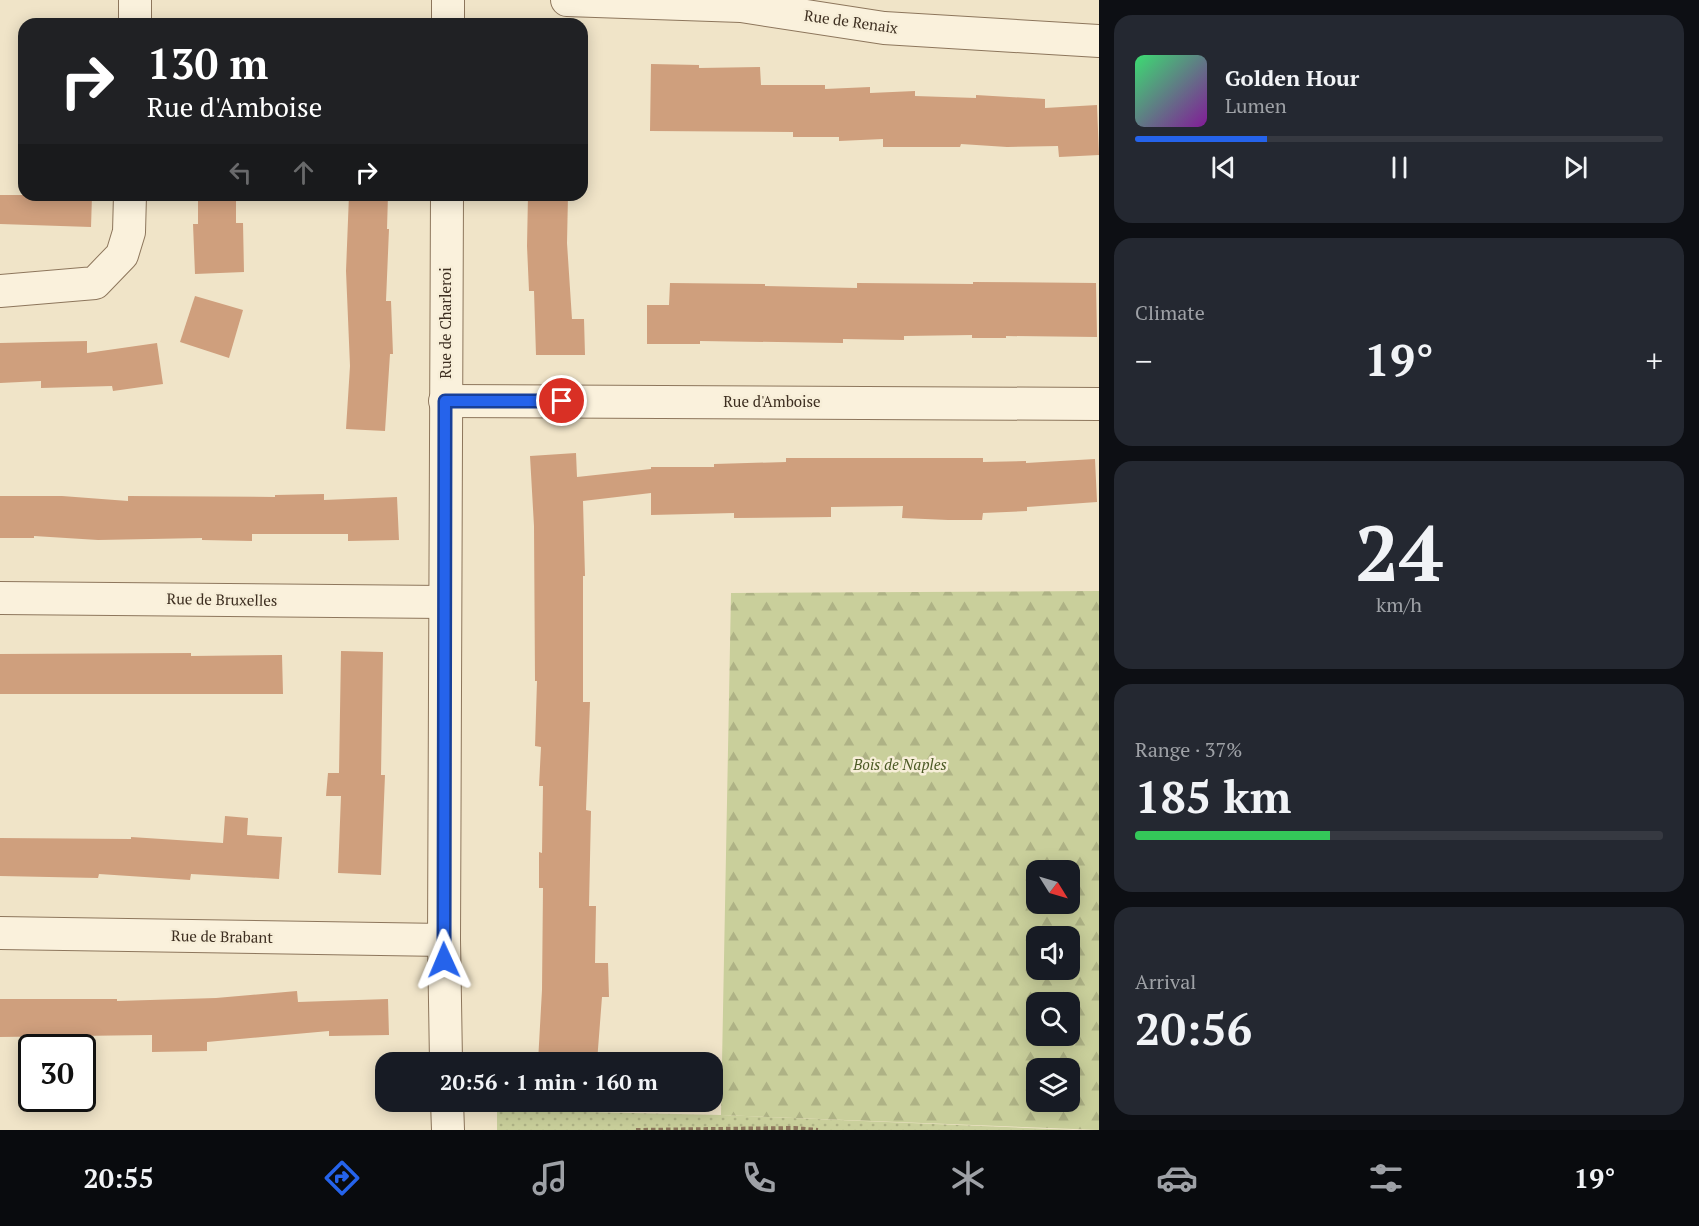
<!DOCTYPE html>
<html lang="en">
<head>
<meta charset="utf-8">
<style>
  :root { --surface:#171b24; --page:#242831; --text:#f1f3f6; --muted:#9ea1a6; --line:#363941; --accent:#2563eb }
  body { margin:0; font-family:"PT Serif",serif; background:var(--page); color:var(--text); height:100vh; display:flex; flex-direction:column; font-size:22px; white-space:nowrap }
  * { box-sizing:border-box; margin:0 }
  p { font-size:20px; color:var(--muted) }
  .icon { flex:none; width:33px; height:33px; fill:none; stroke:currentColor; stroke-width:2; stroke-linecap:round; stroke-linejoin:round }
  .map { position:relative; flex:1; overflow:hidden }
  .side { display:flex; flex-direction:column; gap:15px; padding:15px; background:#0d0f14; width:600px }
  .side>* { flex:none }
  .hud { position:absolute; left:18px; top:18px; width:570px; height:183px; border-radius:18px; box-shadow:0 3px 15px #0003; background:#202124; color:#fff; overflow:hidden }
  .needle { width:39px; rotate:127deg }
  .tools { position:absolute; left:1026px; top:860px; display:grid; gap:12px }
  .tools a { display:grid; place-items:center; width:54px; height:54px; border-radius:12px; background:var(--surface); box-shadow:0 3px 15px #0003; font-size:30px }
  .speed { position:absolute; left:18px; top:1034px; display:flex; gap:12px; font-size:30px; font-weight:700; text-align:center }
  .speed>* { display:grid; place-content:center; width:78px; height:78px; border-radius:50%; background:var(--surface); box-shadow:0 3px 15px #0003; line-height:1 }
  .speed .limit { border:3px solid #111; border-radius:9px; background:#fff; color:#111 }
  .pin { position:absolute; display:grid; place-items:center; width:51px; height:51px; color:#fff; margin:-26px; border:3px solid #fff; border-radius:50%; box-shadow:0 2px 6px #0007 }
  .me { position:absolute; width:66px; margin:-33px; rotate:359deg; stroke-linejoin:round; filter:drop-shadow(0 0 4px #0008) }
  .turn { display:flex; align-items:center; gap:21px; height:126px; padding:0 30px; font-size:27px }
  .turn .icon { width:78px; height:78px; stroke-width:2.5 }
  .turn b { display:block; font-size:42px; line-height:51px }
  .lanes { display:flex; align-items:center; height:57px; padding:0 30px; background:#0003; justify-content:center; gap:30px; direction:ltr }
  .lanes .off { opacity:.35 }
  .big { font-size:45px; font-weight:700; line-height:1.1 }
  .side .card { flex:1; display:flex; flex-direction:column; justify-content:center; gap:9px; min-width:0; padding:0 21px; border-radius:18px; background:var(--page) }
  .side .dial { align-items:center; gap:0 }
  .dial b { font-size:78px; line-height:1 }
  .song { display:flex; align-items:center; gap:18px }
  .cover { width:72px; height:72px; border-radius:9px; background:linear-gradient(135deg,hsl(140 70% 55%),hsl(290 70% 35%)) }
  .played { height:6px; border-radius:3px; background:linear-gradient(90deg,var(--accent) 25%,var(--line) 25%) }
  .keys { display:flex; justify-content:space-around; direction:ltr }
  .heat { display:flex; justify-content:space-between; align-items:center; font-size:33px; direction:ltr }
  .charge { height:9px; border-radius:4px; background:linear-gradient(90deg,#34c759 37%,var(--line) 0) }
  .trip { position:absolute; left:375px; top:1052px; width:348px; height:60px; border-radius:18px; background:var(--surface); box-shadow:0 3px 15px #0003; font-weight:700; line-height:60px; text-align:center }
  .menu { display:flex; height:96px; justify-content:space-around; align-items:center; background:#090b0e; color:var(--muted) }
  .menu .icon { width:42px; height:42px }
  .menu .current { color:var(--accent) }
  .menu b { font-size:27px; color:var(--text) }
  main { display:flex; flex:1; min-height:0 }
  .map>svg:first-child { display:block }
  .grass { fill:url(#grass-dots) }
  .forest { fill:url(#forest-firs); fill-rule:evenodd }
  .building { fill:#cf9f7d }
  .lines { fill:none; stroke-linecap:round; stroke-linejoin:round }
  .minor-casing { stroke:#8d765c; stroke-width:34 }
  .path { stroke:#8d765c; stroke-width:4; stroke-dasharray:4.5 3; stroke-linecap:butt }
  .minor { stroke:#faf1dc; stroke-width:32 }
  .route-casing { stroke:#184099; stroke-width:15 }
  .route { stroke:#2563eb; stroke-width:10 }
  .labels { text-anchor:middle; stroke-width:5; stroke-linejoin:round; paint-order:stroke }
  .street-label { font-size:15px; fill:#3d2e20; stroke:#f7eed8 }
  .park-label { font-size:15px; font-style:italic; fill:#4d5a26; stroke:#f7eed8 }
</style>
</head>
<body>
<main>
<div class="map">
<svg width="1099" height="1130" viewBox="0 0 1099 1130">
  <defs>
    <pattern id="grass-dots" width="8" height="8" patternUnits="userSpaceOnUse" patternTransform="scale(1.5)"><rect width="8" height="8" fill="#c9cf9b"/><path d="M2 2h.1M6 6h.1" fill="none" stroke="#aeb285" stroke-width="1.8" stroke-linecap="round"/></pattern>
    <pattern id="forest-firs" width="22" height="20" patternUnits="userSpaceOnUse" patternTransform="scale(1.5)"><rect width="22" height="20" fill="#c9cf9b"/><path d="M5 1l3.5 6h-7zM16 11l3.5 6h-7z" fill="#aeb285"/></pattern>
  </defs>
  <rect width="100%" height="100%" fill="#f0e4c8"/>
  <polygon class="grass" points="497,1110 721,1115 1074,1130 497,1130"/>
  <path class="forest" d="M1099,591v539l-378,-15 10,-522zM1036,870h34v33h-34zM1036,936h34v33h-34zM1036,1002h34v33h-34zM1036,1068h34v33h-34z"/>
  <g class="building">
    <polygon points="651,64 699,65 699,68 760,67 761,85 825,85 825,89 870,87 870,93 915,91 915,96 976,98 976,95 1045,99 1045,108 1097,105 1099,155 1059,157 1058,146 1007,147 961,144 960,147 883,147 883,139 839,141 839,137 793,137 793,132 650,131"/>
    <polygon points="0,195 92,195 91,227 0,224"/>
    <polygon points="198,195 236,195 236,223 243,223 244,272 195,274 193,224 198,224"/>
    <polygon points="349,195 388,195 387,229 389,229 386,301 391,301 393,354 390,354 385,431 346,429 350,366 346,271"/>
    <polygon points="528,195 568,195 567,243 572,319 584,319 585,355 536,355 534,291 529,291 527,246"/>
    <polygon points="973,282 1096,283 1097,337 1006,336 1006,338 972,338 972,335 904,336 904,340 843,339 843,343 700,341 700,344 647,344 647,305 669,305 670,283 765,284 765,286 857,288 857,283 973,284"/>
    <polygon points="195,296 243,310 229,358 180,342"/>
    <polygon points="87,341 87,353 157,343 163,384 113,391 112,386 41,388 41,381 0,383 0,343"/>
    <polygon points="576,453 577,477 651,469 651,467 714,467 714,464 786,462 786,458 983,458 983,462 1026,461 1026,463 1095,459 1097,502 1027,507 1027,511 983,513 982,520 948,520 902,518 903,506 831,507 831,517 734,518 734,513 651,515 651,493 583,501 585,576 583,576 583,702 590,702 586,810 591,811 589,906 596,906 595,963 608,963 609,997 602,997 597,1062 538,1062 542,990 543,888 539,888 539,852 542,853 543,786 539,786 541,747 535,746 537,681 535,681 534,526 530,456"/>
    <polygon points="324,494 324,500 397,497 399,540 348,541 348,534 252,534 252,541 202,540 202,538 98,540 34,536 34,538 0,538 0,496 62,496 128,501 128,496 275,497 275,495"/>
    <polygon points="341,651 383,652 381,775 385,775 381,875 338,873 341,796 326,796 328,773 339,773"/>
    <polygon points="191,653 191,656 282,655 283,694 0,694 0,654"/>
    <polygon points="225,816 248,818 247,835 282,837 279,879 191,874 190,880 99,874 98,878 0,876 0,838 131,839 131,837 223,843"/>
    <polygon points="297,991 298,1002 388,999 389,1035 329,1036 329,1031 207,1042 207,1051 152,1052 152,1035 0,1037 0,999 117,999 117,1001 216,998"/>
  </g>
  <g class="lines">
    <g class="minor-casing">
      <g id="minor">
        <polyline points="567,0 741,6 884,28 1099,41"/>
        <polyline points="135,24 135,0"/>
        <polyline points="448,24 448,0"/>
        <polyline points="0,291 95,283 122,255 129,232 130,195"/>
        <polyline points="445,401 1099,404"/>
        <polyline points="0,598 444,602"/>
        <polyline points="0,933 444,940"/>
        <polyline points="446,1062 444,940 447,195"/>
        <polyline points="447,1101 448,1130"/>
      </g>
    </g>
    <polyline class="path" points="636,1130 794,1128 818,1130"/>
    <use href="#minor" class="minor"/>
  </g>
  <g class="lines">
    <g class="route-casing">
      <polyline id="route" points="444,960 445,401 562,401"/>
    </g>
    <use href="#route" class="route"/>
  </g>
  <g class="labels">
    <g class="street-label">
      <text transform="translate(851 22) rotate(8)" y="5">Rue de Renaix</text>
      <text transform="translate(446 323) rotate(-90)" y="5">Rue de Charleroi</text>
      <text x="772" y="407">Rue d'Amboise</text>
      <text transform="translate(222 600) rotate(1)" y="5">Rue de Bruxelles</text>
      <text transform="translate(222 937) rotate(1)" y="5">Rue de Brabant</text>
    </g>
    <g class="park-label">
      <text x="900" y="770">Bois de Naples</text>
    </g>
  </g>
</svg>
<div class="tools">
<a><svg class="needle" viewBox="-14 -14 28 28"><path d="M0-13l5 13h-10z" fill="#e53935"/><path d="M0 13l5-13h-10z" fill="#9ea1a6"/></svg></a>
<a><svg class="icon" aria-label="sound" viewBox="0 0 24 24"><path d="M4 9h4l5-4v14l-5-4H4zM17 9q2 3 0 6"/></svg></a>
<a><svg class="icon" aria-label="search" viewBox="0 0 24 24"><circle cx="10" cy="10" r="6"/><path d="M15 15l6 6"/></svg></a>
<a><svg class="icon" aria-label="layers" viewBox="0 0 24 24"><path d="M12 4l9 5-9 5-9-5zM3 14l9 5 9-5"/></svg></a>
</div>
<div class="speed"><div class="limit">30</div></div>
<div class="pin" style="left:562px;top:401px;background:#d93025"><svg class="icon" aria-label="arrive" viewBox="0 0 24 24"><path d="M6 21V4h12l-3 4 3 4H6"/></svg></div>
<svg class="me" style="left:444px;top:960px" viewBox="-20 -20 40 40"><path d="M0-17L14 15 0 8-14 15z" fill="#2563eb" stroke="#fff" stroke-width="4"/></svg>
<div class="trip">20:56 · 1 min · 160 m</div>
<div class="hud">
<div class="turn"><svg class="icon" aria-label="right" viewBox="0 0 24 24"><path d="M7 20v-9h11M14 6l5 5-5 5"/></svg><div><b>130 m</b>Rue d'Amboise</div></div>
<div class="lanes"><svg class="icon off" aria-label="left" viewBox="0 0 24 24"><path d="M17 20v-9H6M10 6l-5 5 5 5"/></svg><svg class="icon off" aria-label="ahead" viewBox="0 0 24 24"><path d="M12 20V5M6 11l6-6 6 6"/></svg><svg class="icon" aria-label="right" viewBox="0 0 24 24"><path d="M7 20v-9h11M14 6l5 5-5 5"/></svg></div>
</div>
</div>
<section class="side">
<div class="card">
<div class="song"><i class="cover"></i><div><b>Golden Hour</b><p>Lumen</p></div></div>
<div class="played"></div>
<div class="keys"><svg class="icon" aria-label="previous" viewBox="0 0 24 24"><path d="M18 5L8 12l10 7zM5 5v14"/></svg><svg class="icon" aria-label="pause" viewBox="0 0 24 24"><path d="M8 5v14M16 5v14"/></svg><svg class="icon" aria-label="next" viewBox="0 0 24 24"><path d="M6 5l10 7-10 7zM19 5v14"/></svg></div>
</div>
<div class="card"><p>Climate</p>
<div class="heat"><a>−</a><b class="big">19°</b><a>+</a></div>
</div>
<div class="card dial"><b>24</b><p>km/h</p></div>
<div class="card"><p>Range · 37%</p><b class="big">185 km</b><div class="charge"></div></div>
<div class="card"><p>Arrival</p><b class="big">20:56</b></div>
</section>
</main>
<nav class="menu">
<b>20:55</b>
<svg class="icon current" aria-label="directions" viewBox="0 0 24 24"><path d="M12 3l9 9-9 9-9-9zM9 14v-3h6M13 9l2 2-2 2"/></svg>
<svg class="icon" aria-label="music" viewBox="0 0 24 24"><path d="M9 18V5l10-2v13"/><circle cx="6" cy="18" r="3"/><circle cx="16" cy="16" r="3"/></svg>
<svg class="icon" aria-label="phone" viewBox="0 0 24 24"><path d="M5 4h4l2 5-3 2q2 4 5 5l2-3 5 2v4C11 20 4 13 5 4z"/></svg>
<svg class="icon" aria-label="climate" viewBox="0 0 24 24"><path d="M12 3v18M4 7l16 10M4 17L20 7"/></svg>
<svg class="icon" aria-label="car" viewBox="0 0 24 24"><path d="M5 17H2v-5l4-1 3-4h7l3 4 3 1v5h-3M9 17h6M6 11h13"/><circle cx="7" cy="17" r="2"/><circle cx="17" cy="17" r="2"/></svg>
<svg class="icon" aria-label="filters" viewBox="0 0 24 24"><path d="M4 7h16M4 17h16"/><circle cx="9" cy="7" r="2"/><circle cx="15" cy="17" r="2"/></svg>
<b>19°</b>
</nav>
</body>
</html>
